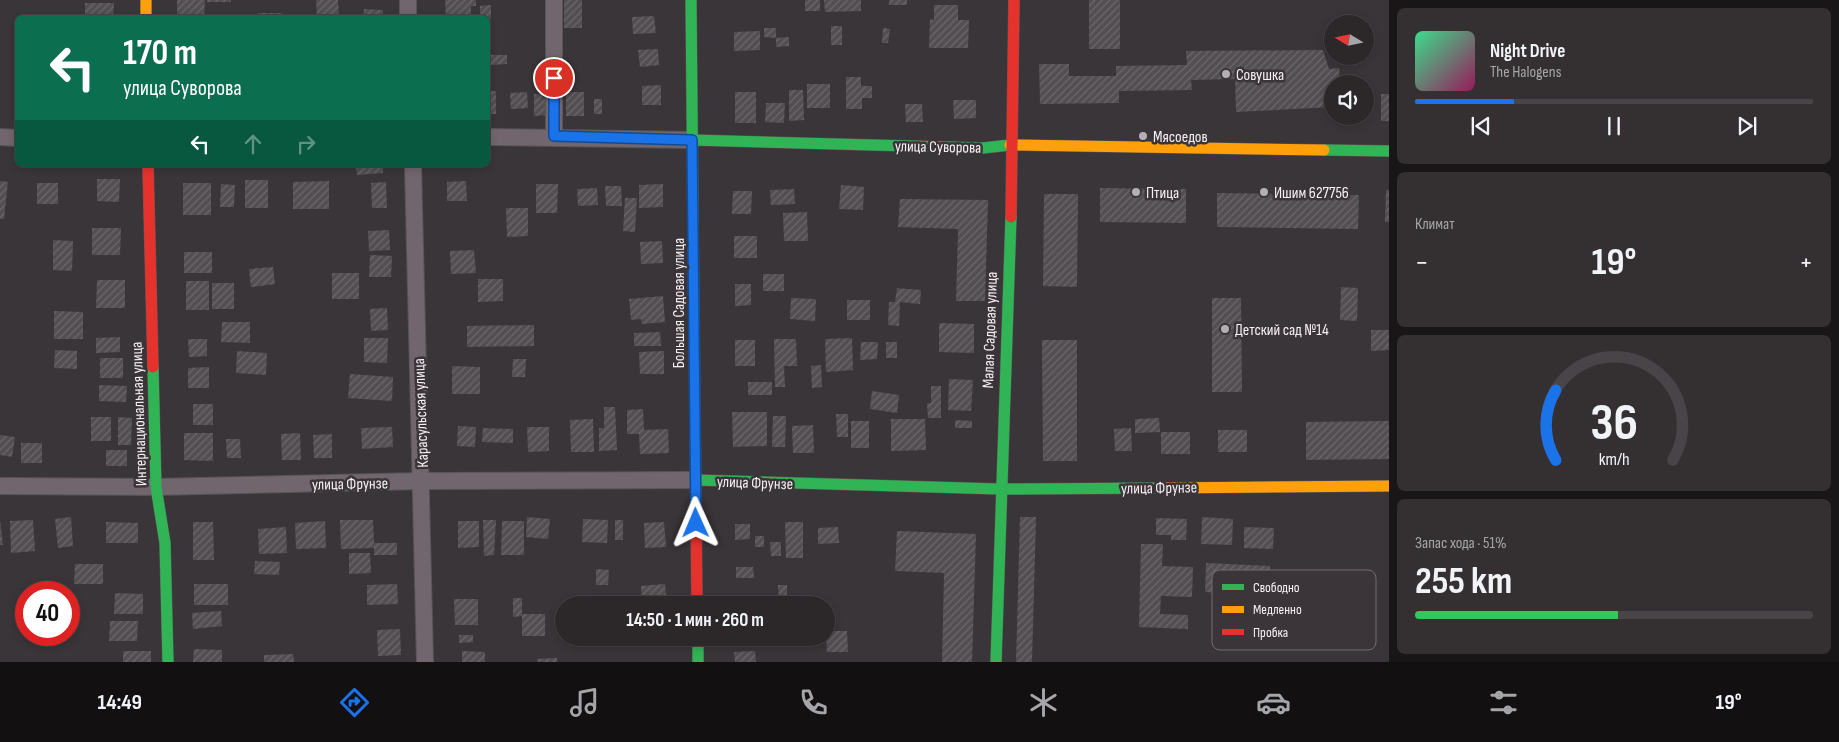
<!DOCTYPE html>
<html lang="ru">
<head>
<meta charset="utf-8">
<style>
  :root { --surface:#2c282a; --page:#343032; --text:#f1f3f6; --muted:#a6a6a8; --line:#484447; --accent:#1a73e8 }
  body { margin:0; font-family:"Sofia Sans Condensed",sans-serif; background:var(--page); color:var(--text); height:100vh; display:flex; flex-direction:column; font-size:19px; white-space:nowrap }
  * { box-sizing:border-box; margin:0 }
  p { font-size:16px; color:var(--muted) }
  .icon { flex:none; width:28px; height:28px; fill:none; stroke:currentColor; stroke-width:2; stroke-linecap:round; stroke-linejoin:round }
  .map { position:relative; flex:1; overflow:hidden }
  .drawer { display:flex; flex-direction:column; gap:8px; padding:8px; background:#181617; width:450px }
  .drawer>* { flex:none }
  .guide { position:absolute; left:15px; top:15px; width:475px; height:152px; border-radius:8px; box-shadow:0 2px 8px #0003,0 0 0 1px var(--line); background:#0b6e4f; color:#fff; overflow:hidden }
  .needle { width:32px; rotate:280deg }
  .fabs { position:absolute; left:1324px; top:15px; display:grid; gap:10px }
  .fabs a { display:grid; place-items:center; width:50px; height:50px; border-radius:50%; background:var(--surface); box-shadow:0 2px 8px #0003,0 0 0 1px var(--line); font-size:25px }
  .speed { position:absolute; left:15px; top:581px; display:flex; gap:10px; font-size:25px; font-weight:700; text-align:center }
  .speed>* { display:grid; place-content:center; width:65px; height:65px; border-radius:50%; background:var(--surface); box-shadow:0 2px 8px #0003,0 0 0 1px var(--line); line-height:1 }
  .speed .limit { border:8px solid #d22; background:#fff; color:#111 }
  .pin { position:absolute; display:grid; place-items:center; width:42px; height:42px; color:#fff; margin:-21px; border:2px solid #fff; border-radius:50%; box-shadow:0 1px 5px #0007 }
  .me { position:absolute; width:55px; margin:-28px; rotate:359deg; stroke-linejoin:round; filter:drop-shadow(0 0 4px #0008) }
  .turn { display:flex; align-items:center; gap:18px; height:105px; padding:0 25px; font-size:22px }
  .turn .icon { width:65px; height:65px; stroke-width:2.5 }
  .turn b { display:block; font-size:35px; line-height:42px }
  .lanes { display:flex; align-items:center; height:48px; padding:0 25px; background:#0003; justify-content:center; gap:25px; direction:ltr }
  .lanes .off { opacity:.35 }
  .big { font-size:38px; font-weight:700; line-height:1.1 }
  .drawer .tile { flex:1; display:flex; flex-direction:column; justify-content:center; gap:8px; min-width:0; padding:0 18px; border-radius:8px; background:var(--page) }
  .drawer .dial { align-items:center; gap:0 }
  .dial svg { height:130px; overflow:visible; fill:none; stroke:var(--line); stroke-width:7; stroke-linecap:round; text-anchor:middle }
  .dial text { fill:var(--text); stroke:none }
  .song { display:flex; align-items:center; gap:15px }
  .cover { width:60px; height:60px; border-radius:8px; background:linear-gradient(135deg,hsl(150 70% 55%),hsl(330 70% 35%)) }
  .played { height:5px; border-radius:2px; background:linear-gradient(90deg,var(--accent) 25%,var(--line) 25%) }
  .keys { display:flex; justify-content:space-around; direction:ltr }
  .heat { display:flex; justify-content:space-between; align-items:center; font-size:28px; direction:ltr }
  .charge { height:8px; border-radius:4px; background:linear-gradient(90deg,#34c759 51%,var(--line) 0) }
  .trip { position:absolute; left:555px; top:596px; width:280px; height:50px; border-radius:25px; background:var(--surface); box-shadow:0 2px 8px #0003,0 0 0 1px var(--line); font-weight:700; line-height:50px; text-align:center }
  .dock { display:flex; height:80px; justify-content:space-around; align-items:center; background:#121011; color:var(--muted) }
  .dock .icon { width:35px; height:35px }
  .dock .selected { color:var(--accent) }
  .dock b { font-size:22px; color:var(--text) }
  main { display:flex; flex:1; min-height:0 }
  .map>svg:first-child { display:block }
  .building { fill:url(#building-hatch) }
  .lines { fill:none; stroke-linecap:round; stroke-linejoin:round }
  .street-casing { stroke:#575456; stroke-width:18 }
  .fast-casing { stroke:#575456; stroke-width:12 }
  .slow-casing { stroke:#575456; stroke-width:12 }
  .jam-casing { stroke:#575456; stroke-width:12 }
  .street { stroke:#71666d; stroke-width:16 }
  .fast { stroke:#30b455; stroke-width:11 }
  .slow { stroke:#ff9f0a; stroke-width:11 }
  .jam { stroke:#e5322d; stroke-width:11 }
  .route-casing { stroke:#114b97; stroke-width:12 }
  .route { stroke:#1a73e8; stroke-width:9 }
  .poi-dot { fill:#b4afb2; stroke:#3b3438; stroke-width:2 }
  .labels { text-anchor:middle; stroke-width:5; stroke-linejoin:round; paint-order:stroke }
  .poi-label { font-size:16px; fill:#f5f0f3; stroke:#3b3438; text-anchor:start }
  .street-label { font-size:16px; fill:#f5f0f3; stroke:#3b3438 }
  .key { fill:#3b3438; stroke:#736c70; stroke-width:1 }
  .key-label { font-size:14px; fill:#f5f0f3 }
</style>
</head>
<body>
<main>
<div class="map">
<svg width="1389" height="662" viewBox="0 0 1389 662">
  <defs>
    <pattern id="building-hatch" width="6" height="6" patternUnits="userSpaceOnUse" patternTransform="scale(1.25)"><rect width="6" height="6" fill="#524e51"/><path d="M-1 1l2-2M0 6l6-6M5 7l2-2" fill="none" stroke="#6c686a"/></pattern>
  </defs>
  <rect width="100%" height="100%" fill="#3a3538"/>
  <g class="building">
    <polygon points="177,0 205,0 204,18 177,18"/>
    <rect x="207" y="0" width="24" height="2"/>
    <polygon points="316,0 338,0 339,17 317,18"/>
    <polygon points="445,0 476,0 476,6 471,6 471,17 446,17"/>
    <rect x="564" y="0" width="18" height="28"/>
    <rect x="805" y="0" width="15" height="11"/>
    <polygon points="824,0 861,0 861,11 825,12"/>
    <rect x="889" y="0" width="18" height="5"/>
    <rect x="1089" y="0" width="31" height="49"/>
    <polygon points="85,3 114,3 113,18 85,18"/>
    <polygon points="491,5 491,19 480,18 480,6"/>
    <polygon points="934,5 958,5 958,20 969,20 968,48 929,48 930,19 934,20"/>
    <polygon points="364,9 383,10 383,18 363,18"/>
    <rect x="258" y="13" width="24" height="5"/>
    <polygon points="654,16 656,33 633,34 632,17"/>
    <rect x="831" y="26" width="11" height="19"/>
    <polygon points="764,28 776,28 776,38 764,37"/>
    <polygon points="883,28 890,29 888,43 882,43"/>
    <polygon points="760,31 760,50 734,51 734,32"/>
    <polygon points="789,37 789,46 776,47 776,38"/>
    <polygon points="658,49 659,65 640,67 638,50"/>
    <polygon points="1323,50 1329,69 1339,68 1340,84 1332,84 1332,107 1236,112 1235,79 1191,80 1192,90 1119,91 1119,103 1040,104 1039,64 1069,64 1069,76 1116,76 1116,66 1187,65 1186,51"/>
    <polygon points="491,55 507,55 507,64 491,65"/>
    <polygon points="846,77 861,77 861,86 872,86 872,98 862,98 862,109 846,109"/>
    <rect x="807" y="84" width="23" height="24"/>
    <polygon points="661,85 661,105 642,105 642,86"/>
    <polygon points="789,90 803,90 804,120 789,121"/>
    <rect x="488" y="91" width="8" height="23"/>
    <polygon points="527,92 528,108 511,109 510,93"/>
    <rect x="566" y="92" width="18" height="24"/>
    <rect x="735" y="92" width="21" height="31"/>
    <polygon points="534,94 547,94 548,115 534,116"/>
    <rect x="1381" y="94" width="8" height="27"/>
    <rect x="594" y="99" width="8" height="15"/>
    <polygon points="953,100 976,100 976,118 954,119"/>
    <polygon points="766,103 785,103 784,123 765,122"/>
    <polygon points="905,104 922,104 923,122 906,122"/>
    <polygon points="383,165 383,173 357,175 356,166"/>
    <polygon points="97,179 120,179 119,202 97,201"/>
    <rect x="245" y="180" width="23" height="28"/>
    <polygon points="0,181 8,182 4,219 0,219"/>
    <polygon points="329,181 329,209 293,209 293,182"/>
    <polygon points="466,181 467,201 447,201 447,182"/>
    <polygon points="386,182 387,208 372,208 371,183"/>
    <rect x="37" y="183" width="21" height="21"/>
    <rect x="183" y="183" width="28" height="32"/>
    <polygon points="221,184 235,185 234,207 220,207"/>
    <polygon points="536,184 558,184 557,213 536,213"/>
    <polygon points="663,184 663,207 639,208 639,185"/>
    <polygon points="841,185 864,187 863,210 839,209"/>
    <polygon points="605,186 621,186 622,206 606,206"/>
    <polygon points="597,188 598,205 578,206 577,189"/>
    <polygon points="1100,188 1186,189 1186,223 1100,222"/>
    <polygon points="794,189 795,204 771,205 770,190"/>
    <polygon points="1386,190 1389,190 1389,222 1385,222"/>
    <polygon points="733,191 752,191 751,214 732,214"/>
    <polygon points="1217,193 1359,195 1358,229 1217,227"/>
    <polygon points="1044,194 1078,194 1077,287 1043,286"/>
    <polygon points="625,198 637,198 635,232 623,231"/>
    <polygon points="900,199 988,200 985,301 956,301 958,229 898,227"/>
    <polygon points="506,208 528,208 528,236 507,237"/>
    <polygon points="807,212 808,241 784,241 783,213"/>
    <polygon points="92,228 121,228 120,255 92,255"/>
    <polygon points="389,230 390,250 369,251 368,231"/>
    <rect x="734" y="236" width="23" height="22"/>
    <polygon points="53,240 73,241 72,271 53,270"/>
    <polygon points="662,241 663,263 641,264 640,242"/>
    <polygon points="474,250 476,273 451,274 450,251"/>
    <rect x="184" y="252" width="28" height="21"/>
    <polygon points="370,255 392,256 391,277 369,277"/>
    <polygon points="273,267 275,284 251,287 249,269"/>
    <rect x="332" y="273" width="27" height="26"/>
    <rect x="763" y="274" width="21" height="17"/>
    <polygon points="478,279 503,279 503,301 478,302"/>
    <polygon points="97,280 125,280 125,308 96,308"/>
    <rect x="186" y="281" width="23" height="29"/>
    <rect x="212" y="283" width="22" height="26"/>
    <polygon points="735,284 751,284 751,305 735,306"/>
    <polygon points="1341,287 1358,288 1357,321 1340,320"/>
    <polygon points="897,288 921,290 920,304 900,302 899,326 888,325 889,302 895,302"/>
    <polygon points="663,296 665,322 642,324 641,319 631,320 629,299"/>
    <polygon points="791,298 816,299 815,321 790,319"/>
    <polygon points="1212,298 1241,298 1242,392 1212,392"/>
    <rect x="847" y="300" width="23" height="20"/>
    <polygon points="387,308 388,330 371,331 370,309"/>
    <polygon points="54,311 83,312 83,339 54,339"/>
    <polygon points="222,322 250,322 250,343 221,342"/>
    <polygon points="939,323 974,324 974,353 939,352"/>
    <polygon points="534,325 534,346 467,347 467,326"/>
    <polygon points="1371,330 1389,330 1389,350 1371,351"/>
    <polygon points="660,332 661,346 634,346 634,333"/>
    <polygon points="120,337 120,352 96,353 96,338"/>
    <polygon points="364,338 388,338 387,363 364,362"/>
    <polygon points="852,338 853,370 826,372 825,339"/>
    <polygon points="188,339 207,339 207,356 189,357"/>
    <polygon points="774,339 796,339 797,366 784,366 785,387 775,387"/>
    <rect x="735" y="340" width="20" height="26"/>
    <polygon points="1042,340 1077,340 1077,461 1043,461"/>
    <polygon points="861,342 878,342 877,359 860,360"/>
    <rect x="886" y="342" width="11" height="16"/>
    <polygon points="55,350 77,351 77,369 54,368"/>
    <polygon points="237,351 267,353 266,375 236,373"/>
    <polygon points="664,351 664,374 640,374 639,352"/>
    <rect x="100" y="358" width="23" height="20"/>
    <polygon points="513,359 526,359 525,377 512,377"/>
    <polygon points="821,365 822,387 812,388 811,366"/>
    <polygon points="452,366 480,367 480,394 452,394"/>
    <polygon points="209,367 209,388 188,388 188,368"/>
    <polygon points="350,374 393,377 392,401 348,398"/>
    <polygon points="949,379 973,380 971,411 948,410"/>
    <rect x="748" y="382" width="24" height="13"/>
    <polygon points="99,385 127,386 126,402 99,401"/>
    <polygon points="931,386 941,386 941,418 928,418 927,403 931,403"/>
    <polygon points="872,391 899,395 897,413 870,409"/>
    <rect x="193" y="404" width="20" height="21"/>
    <polygon points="604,407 615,407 617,450 599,451 599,428 604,428"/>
    <polygon points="643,409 644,430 668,429 669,453 640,454 639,434 627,434 627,410"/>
    <polygon points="732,412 767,412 767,446 733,447"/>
    <polygon points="836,414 848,414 848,437 837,437"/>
    <polygon points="773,416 786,416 785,447 772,447"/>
    <rect x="91" y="417" width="20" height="24"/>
    <polygon points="118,417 132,418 131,445 118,445"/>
    <polygon points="1159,418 1160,432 1135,433 1135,419"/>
    <polygon points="593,419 594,452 571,452 570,420"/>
    <polygon points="891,419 925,419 926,450 891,451"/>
    <polygon points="955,420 972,421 972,428 955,428"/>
    <rect x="851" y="421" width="18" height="27"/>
    <polygon points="1389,421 1389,459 1306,460 1306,422"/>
    <polygon points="813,425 814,453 793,453 792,426"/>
    <polygon points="458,426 476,427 475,447 457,446"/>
    <polygon points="392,427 393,447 362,449 361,428"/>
    <polygon points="527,427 549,427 549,451 528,452"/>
    <polygon points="483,428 513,429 513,443 482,442"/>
    <polygon points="1131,428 1132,451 1115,451 1114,429"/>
    <rect x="1218" y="430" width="29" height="22"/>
    <rect x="1161" y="432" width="29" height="22"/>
    <polygon points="184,433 213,433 213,461 184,460"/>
    <polygon points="300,433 301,460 282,460 281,434"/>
    <polygon points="332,434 332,458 314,458 313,435"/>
    <polygon points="0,435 15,437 12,457 0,455"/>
    <polygon points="226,439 240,439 241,458 227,458"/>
    <rect x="21" y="443" width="21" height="20"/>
    <rect x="106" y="450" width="21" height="16"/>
    <polygon points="71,517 73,546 58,548 55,519"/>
    <polygon points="527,517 550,519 548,539 526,537"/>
    <polygon points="1020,517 1036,517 1032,662 1016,662"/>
    <polygon points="1202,517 1233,519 1232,545 1201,544"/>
    <polygon points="1156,518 1187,519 1186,540 1171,540 1171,535 1156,535"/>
    <polygon points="583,519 608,520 607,543 582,542"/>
    <polygon points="0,520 3,545 0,545"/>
    <polygon points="33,520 35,551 11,553 10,521"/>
    <polygon points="340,520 373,520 374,543 397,543 397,555 374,555 374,548 341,549"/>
    <polygon points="483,520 496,520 494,555 484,556"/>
    <rect x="615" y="520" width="8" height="20"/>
    <polygon points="325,521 326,548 296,549 295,523"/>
    <polygon points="458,521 479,521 479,547 458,548"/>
    <polygon points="502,521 524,521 524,555 501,555"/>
    <polygon points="106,522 138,523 138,543 106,543"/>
    <polygon points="193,522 213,522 214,560 193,560"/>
    <polygon points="664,522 666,547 645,548 644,523"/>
    <polygon points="785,522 803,522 803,558 786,558"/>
    <polygon points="735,524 750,524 750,539 735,540"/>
    <polygon points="286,527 287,553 259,554 258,529"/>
    <polygon points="838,527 839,543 818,544 818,528"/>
    <polygon points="1244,527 1274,528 1273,549 1244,548"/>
    <polygon points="897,531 976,534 972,662 942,662 944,573 895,571"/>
    <rect x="755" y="536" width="9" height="11"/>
    <polygon points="770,542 781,542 781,556 771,556"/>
    <polygon points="1141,544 1163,544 1162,566 1193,567 1192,597 1161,596 1160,614 1188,615 1188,629 1139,627"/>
    <polygon points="349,553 370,553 371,573 349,574"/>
    <polygon points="255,561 280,562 279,575 254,574"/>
    <polygon points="1206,563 1270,566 1269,595 1205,592"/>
    <polygon points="75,564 103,564 103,584 74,584"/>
    <polygon points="736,567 753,567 754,578 736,578"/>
    <polygon points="596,569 609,570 608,585 596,585"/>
    <rect x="194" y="584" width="34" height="21"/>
    <polygon points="397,584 398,604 367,605 367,585"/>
    <polygon points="665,584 667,603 642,605 641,586"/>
    <polygon points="778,585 787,585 787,605 779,605"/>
    <polygon points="115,593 143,594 143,614 114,614"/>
    <polygon points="513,598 522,598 522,614 545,614 545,636 522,636 522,616 513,617"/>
    <polygon points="454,599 478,599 478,625 455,625"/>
    <polygon points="221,611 222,626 193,629 192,613"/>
    <polygon points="110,621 138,621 137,641 109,641"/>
    <polygon points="400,629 401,655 378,656 377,630"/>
    <polygon points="826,631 847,631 848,652 827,652"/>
    <polygon points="459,635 473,635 473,642 459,643"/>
    <polygon points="194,649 222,650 222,662 193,662"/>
    <rect x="123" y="651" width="28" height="11"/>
    <polygon points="462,651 485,652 485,662 462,662"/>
    <polygon points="755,651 756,662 735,662 734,652"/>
    <polygon points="293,654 294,662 264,662 264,655"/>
    <polygon points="557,658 557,662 538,662 537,659"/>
  </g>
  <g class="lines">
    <g class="street-casing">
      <g id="street">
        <polyline points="408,0 408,18"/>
        <polyline points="554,0 554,136"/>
        <polyline points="0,137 18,138"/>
        <polyline points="488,137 692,140"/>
        <polyline points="413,165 425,662"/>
        <polyline points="0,486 156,487 422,481 695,480"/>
      </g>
    </g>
    <g class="fast-casing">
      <g id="fast">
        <polyline points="691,0 694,318"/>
        <polyline points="692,140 983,148 1010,145"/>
        <polyline points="1324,150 1389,151"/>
        <polyline points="153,367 156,487 165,543 168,662"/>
        <polyline points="695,480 999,489 1162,488"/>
        <polyline points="698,638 698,662"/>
        <polyline points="996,662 1011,217"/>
      </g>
    </g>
    <g class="slow-casing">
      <g id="slow">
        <polyline points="146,0 146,18"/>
        <polyline points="1010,145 1324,150"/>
        <polyline points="1162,488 1389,486"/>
      </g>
    </g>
    <g class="jam-casing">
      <g id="jam">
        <polyline points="148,165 153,367"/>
        <polyline points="1011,217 1014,0"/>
        <polyline points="694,318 697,605"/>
      </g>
    </g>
    <use href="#street" class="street"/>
    <use href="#fast" class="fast"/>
    <use href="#slow" class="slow"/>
    <use href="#jam" class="jam"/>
  </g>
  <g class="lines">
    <g class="route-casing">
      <polyline id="route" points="554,78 554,136 692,140 696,523"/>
    </g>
    <use href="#route" class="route"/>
  </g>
  <g class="poi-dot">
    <circle cx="1226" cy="74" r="5"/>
    <circle cx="1143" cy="136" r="5"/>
    <circle cx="1136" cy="192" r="5"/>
    <circle cx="1264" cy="192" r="5"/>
    <circle cx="1225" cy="329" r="5"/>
  </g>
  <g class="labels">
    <g class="poi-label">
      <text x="1236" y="80">Совушка</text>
      <text x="1153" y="142">Мясоедов</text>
      <text x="1146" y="198">Птица</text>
      <text x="1274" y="198">Ишим 627756</text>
      <text x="1235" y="335">Детский сад №14</text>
    </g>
    <g class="street-label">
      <text transform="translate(938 146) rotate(1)" y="6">улица Суворова</text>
      <text transform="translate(678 303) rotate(-90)" y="6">Большая Садовая улица</text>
      <text transform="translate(989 330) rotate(-88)" y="6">Малая Садовая улица</text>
      <text transform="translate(420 413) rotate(-92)" y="6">Карасульская улица</text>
      <text transform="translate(138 414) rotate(-92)" y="6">Интернациональная улица</text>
      <text transform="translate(755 482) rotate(2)" y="6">улица Фрунзе</text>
      <text transform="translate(350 483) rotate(-1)" y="6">улица Фрунзе</text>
      <text transform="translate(1159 487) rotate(-1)" y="6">улица Фрунзе</text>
    </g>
  </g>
  <rect x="1212" y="570" width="164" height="80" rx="8" class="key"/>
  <rect x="1222" y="584" width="22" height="6" fill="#30b455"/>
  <rect x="1222" y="606" width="22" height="7" fill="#ff9f0a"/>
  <rect x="1222" y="629" width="22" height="6" fill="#e5322d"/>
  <g class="key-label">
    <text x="1253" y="592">Свободно</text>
    <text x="1253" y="614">Медленно</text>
    <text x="1253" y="637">Пробка</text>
  </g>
</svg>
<div class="fabs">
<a><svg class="needle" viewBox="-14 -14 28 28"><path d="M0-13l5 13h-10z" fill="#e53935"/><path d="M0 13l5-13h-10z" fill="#a6a6a8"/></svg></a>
<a><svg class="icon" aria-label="sound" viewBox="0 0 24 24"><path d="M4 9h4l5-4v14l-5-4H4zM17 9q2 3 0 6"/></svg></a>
</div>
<div class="speed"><div class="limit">40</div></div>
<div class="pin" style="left:554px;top:78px;background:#d93025"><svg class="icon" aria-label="arrive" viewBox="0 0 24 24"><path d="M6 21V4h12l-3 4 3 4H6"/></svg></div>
<svg class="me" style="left:696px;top:523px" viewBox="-20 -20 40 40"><path d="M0-17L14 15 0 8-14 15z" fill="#1a73e8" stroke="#fff" stroke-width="4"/></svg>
<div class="trip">14:50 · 1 мин · 260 m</div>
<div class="guide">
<div class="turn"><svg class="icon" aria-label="left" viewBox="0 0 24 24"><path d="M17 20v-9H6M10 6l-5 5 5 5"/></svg><div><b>170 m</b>улица Суворова</div></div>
<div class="lanes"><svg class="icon" aria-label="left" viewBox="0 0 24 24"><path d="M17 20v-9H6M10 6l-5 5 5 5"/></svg><svg class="icon off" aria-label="ahead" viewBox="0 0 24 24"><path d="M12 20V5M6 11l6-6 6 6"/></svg><svg class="icon off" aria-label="right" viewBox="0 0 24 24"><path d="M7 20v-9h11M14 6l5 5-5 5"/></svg></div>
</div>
</div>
<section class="drawer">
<div class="tile">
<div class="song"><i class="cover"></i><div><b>Night Drive</b><p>The Halogens</p></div></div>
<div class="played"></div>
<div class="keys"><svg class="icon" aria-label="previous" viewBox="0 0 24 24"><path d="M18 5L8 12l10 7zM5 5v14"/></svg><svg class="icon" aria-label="pause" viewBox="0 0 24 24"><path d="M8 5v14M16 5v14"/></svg><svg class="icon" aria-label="next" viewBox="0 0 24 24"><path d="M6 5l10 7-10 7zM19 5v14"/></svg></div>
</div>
<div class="tile"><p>Климат</p>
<div class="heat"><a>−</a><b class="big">19°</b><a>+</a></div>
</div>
<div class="tile dial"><svg viewBox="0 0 100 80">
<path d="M14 69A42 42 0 1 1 86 69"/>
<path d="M14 69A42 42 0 0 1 14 26" stroke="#1a73e8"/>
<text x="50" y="56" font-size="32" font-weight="700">36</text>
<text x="50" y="72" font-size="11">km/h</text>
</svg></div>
<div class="tile"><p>Запас хода · 51%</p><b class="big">255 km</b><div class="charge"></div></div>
</section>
</main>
<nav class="dock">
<b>14:49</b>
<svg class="icon selected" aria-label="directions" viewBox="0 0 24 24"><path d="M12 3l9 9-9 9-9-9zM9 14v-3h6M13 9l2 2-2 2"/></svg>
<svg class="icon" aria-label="music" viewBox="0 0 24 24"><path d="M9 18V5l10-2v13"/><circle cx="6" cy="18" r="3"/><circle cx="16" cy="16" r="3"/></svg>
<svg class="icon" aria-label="phone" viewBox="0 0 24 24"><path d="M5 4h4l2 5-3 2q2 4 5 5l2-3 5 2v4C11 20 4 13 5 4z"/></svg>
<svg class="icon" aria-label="climate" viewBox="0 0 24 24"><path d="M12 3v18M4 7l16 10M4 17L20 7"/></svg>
<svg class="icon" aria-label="car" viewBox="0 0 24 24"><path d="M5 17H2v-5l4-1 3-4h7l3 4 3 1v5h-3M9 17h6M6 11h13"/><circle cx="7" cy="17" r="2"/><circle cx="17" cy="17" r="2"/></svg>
<svg class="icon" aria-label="filters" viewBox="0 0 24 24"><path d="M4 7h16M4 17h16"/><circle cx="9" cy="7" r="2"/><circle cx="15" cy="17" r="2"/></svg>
<b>19°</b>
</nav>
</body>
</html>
